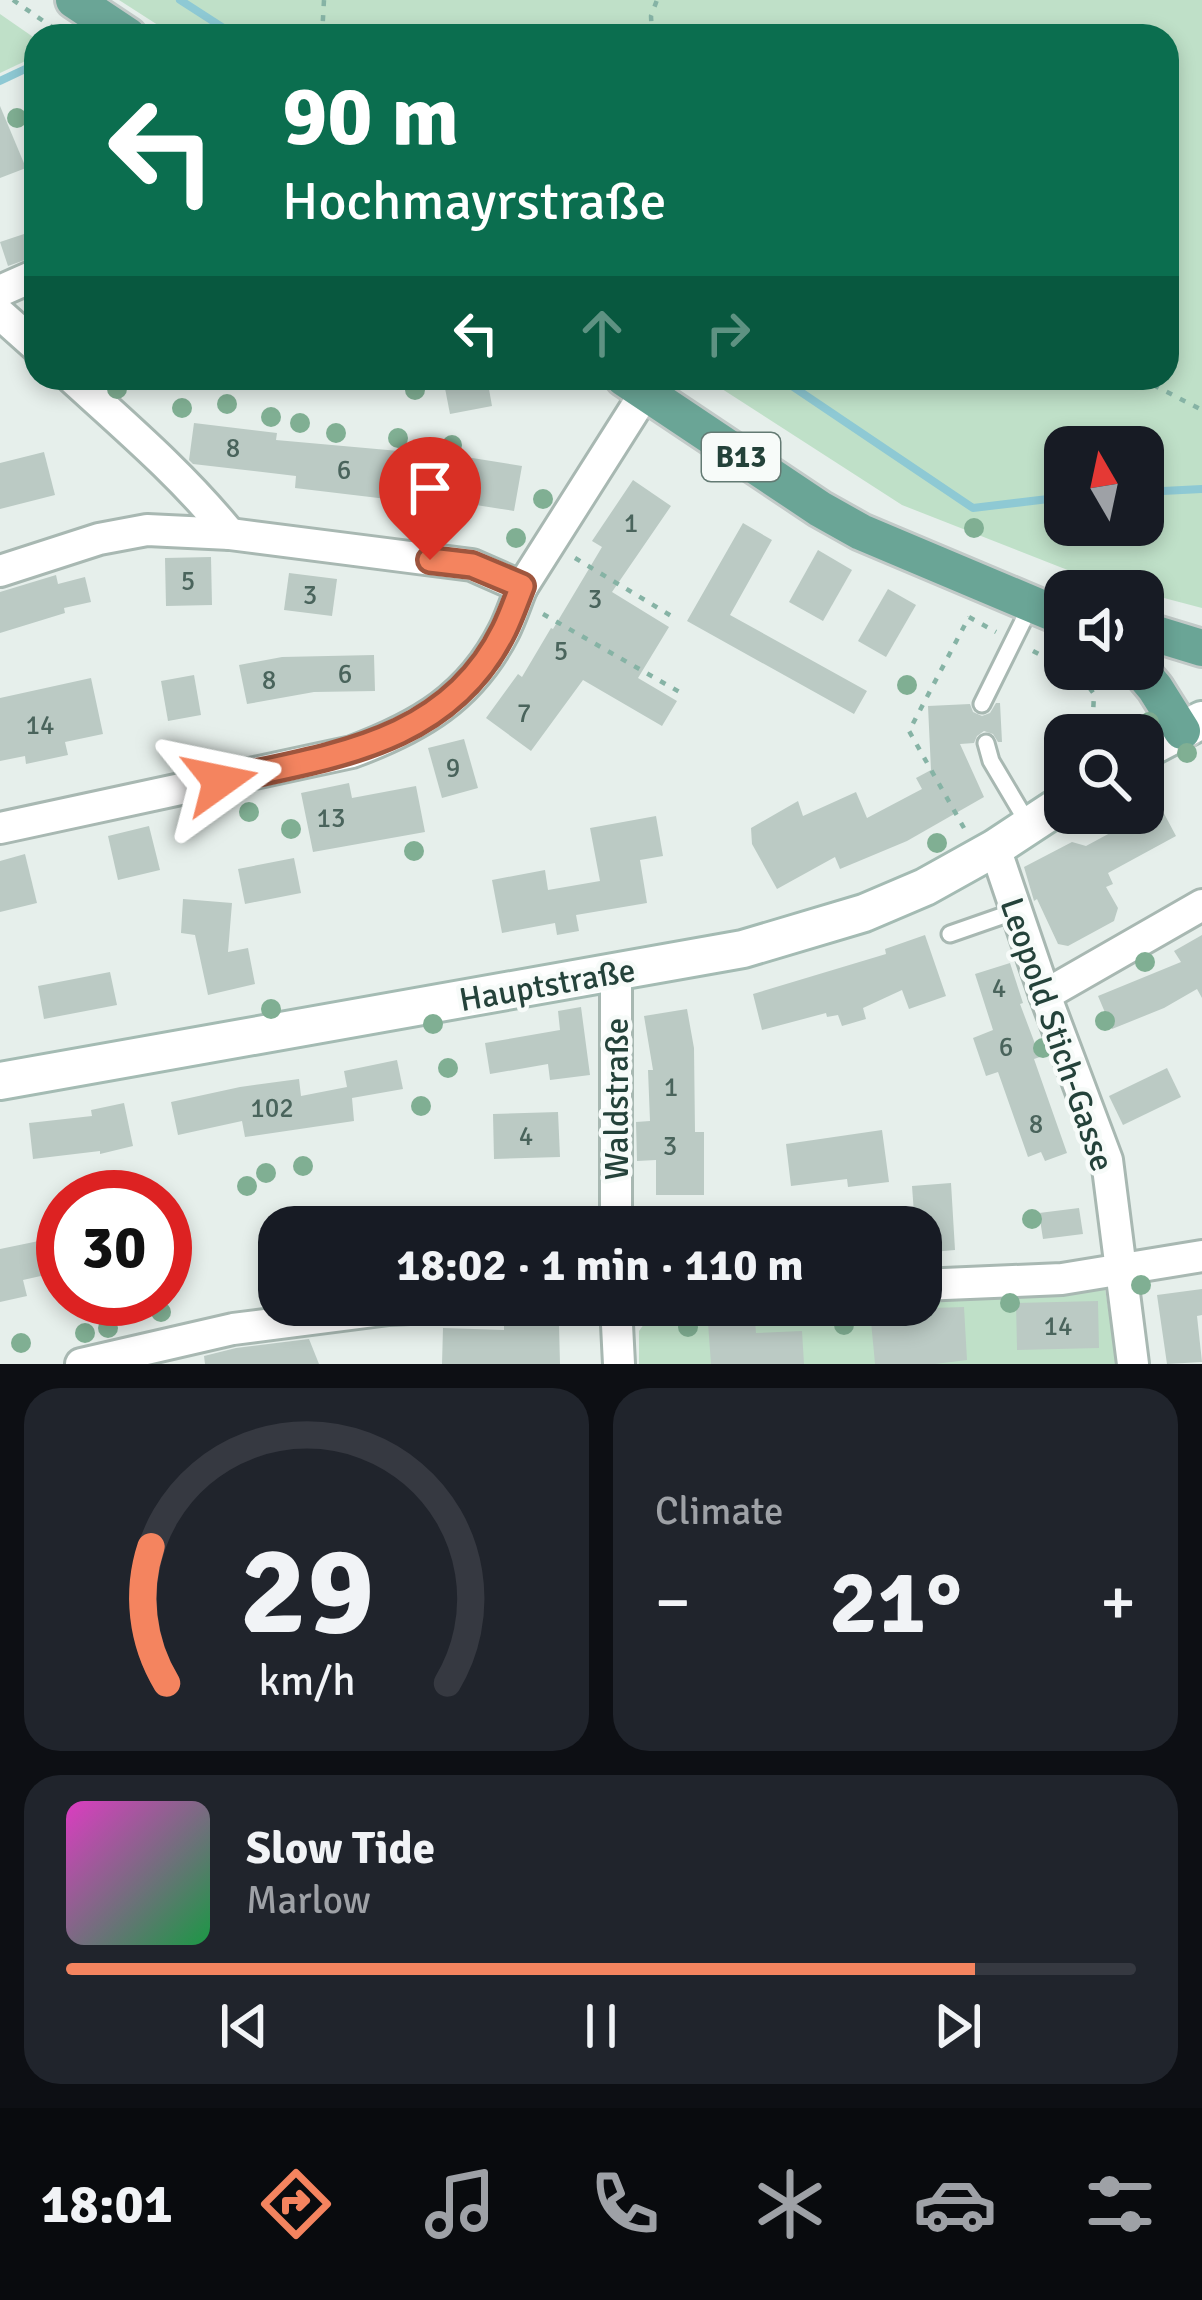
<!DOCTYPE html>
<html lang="en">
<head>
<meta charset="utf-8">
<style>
  :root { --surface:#171b24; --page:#20242c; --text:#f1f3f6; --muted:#9ea1a6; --line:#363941; --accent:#f4845f }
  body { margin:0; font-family:Signika,sans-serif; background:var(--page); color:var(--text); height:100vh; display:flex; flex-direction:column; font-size:45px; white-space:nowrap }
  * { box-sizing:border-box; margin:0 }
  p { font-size:39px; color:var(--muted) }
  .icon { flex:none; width:66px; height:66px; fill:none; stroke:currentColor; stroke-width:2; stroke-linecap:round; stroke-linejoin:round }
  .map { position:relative; height:1364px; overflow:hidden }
  .sheet { display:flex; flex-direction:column; gap:24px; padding:24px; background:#0d0f14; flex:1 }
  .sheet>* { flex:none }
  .guide { position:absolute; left:24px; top:24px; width:1155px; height:366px; border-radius:36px; box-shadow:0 6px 18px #0003; background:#0b6e4f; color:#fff; overflow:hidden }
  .needle { width:78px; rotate:351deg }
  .controls { position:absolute; left:1044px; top:426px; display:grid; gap:24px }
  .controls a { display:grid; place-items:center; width:120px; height:120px; border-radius:24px; background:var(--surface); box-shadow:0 6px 18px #0003; font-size:60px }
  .speed { position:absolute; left:36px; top:1170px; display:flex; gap:24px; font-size:60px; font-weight:700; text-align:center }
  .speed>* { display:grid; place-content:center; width:156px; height:156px; border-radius:50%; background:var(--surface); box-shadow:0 6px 18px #0003; line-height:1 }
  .speed .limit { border:18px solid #d22; background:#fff; color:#111 }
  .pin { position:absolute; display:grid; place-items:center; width:102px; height:102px; color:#fff; margin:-123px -51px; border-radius:50% 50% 50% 0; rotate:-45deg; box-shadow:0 0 12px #0007 }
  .pin .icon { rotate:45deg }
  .me { position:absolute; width:132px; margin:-66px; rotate:78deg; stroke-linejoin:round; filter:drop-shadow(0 0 9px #0008) }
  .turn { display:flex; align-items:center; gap:42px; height:252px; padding:0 60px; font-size:54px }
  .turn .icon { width:156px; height:156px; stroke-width:2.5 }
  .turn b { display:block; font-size:84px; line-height:102px }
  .lanes { display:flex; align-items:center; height:114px; padding:0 60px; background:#0003; justify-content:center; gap:60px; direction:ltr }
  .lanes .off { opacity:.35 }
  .big { font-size:90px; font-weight:700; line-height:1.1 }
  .sheet .card { flex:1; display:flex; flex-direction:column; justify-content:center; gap:18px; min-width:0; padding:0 42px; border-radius:36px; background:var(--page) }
  .sheet .dial { align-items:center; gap:0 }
  .dial svg { height:312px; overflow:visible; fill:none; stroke:var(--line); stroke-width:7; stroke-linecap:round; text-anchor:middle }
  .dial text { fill:var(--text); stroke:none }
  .song { display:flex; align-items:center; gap:36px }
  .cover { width:144px; height:144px; border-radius:18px; background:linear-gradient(135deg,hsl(310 70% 55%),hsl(140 70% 35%)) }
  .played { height:12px; border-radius:6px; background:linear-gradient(90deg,var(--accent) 85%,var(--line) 85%) }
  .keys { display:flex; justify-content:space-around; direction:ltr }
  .heat { display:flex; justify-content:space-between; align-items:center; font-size:66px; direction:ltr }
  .sheet .tiles { flex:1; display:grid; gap:24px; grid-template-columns:1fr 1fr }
  .card:last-child { grid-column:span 2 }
  .trip { position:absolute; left:258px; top:1206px; width:684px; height:120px; border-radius:36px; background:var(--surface); box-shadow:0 6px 18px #0003; font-weight:700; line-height:120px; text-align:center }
  .tab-bar { display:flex; height:192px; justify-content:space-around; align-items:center; background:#090b0e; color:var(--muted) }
  .tab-bar .icon { width:84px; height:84px }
  .tab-bar .active { color:var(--accent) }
  .tab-bar b { font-size:54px; color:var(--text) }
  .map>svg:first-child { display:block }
  .green { fill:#bfe0c8; fill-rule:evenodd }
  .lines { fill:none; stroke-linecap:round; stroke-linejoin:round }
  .stream { stroke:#8ec9d4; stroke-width:8 }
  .building { fill:#bbcac4 }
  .service-casing { stroke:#a8b8b2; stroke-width:21 }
  .minor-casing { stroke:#a8b8b2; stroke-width:36 }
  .secondary-casing { stroke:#a4bbb3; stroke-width:42 }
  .primary-casing { stroke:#c2cac8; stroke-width:42 }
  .path { stroke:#86b3a5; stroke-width:4.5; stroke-dasharray:6 9; stroke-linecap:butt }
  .service { stroke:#fff; stroke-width:15 }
  .minor { stroke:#fff; stroke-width:30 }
  .secondary { stroke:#fff; stroke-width:36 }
  .primary { stroke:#6aa596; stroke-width:36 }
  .tree { fill:#80af93 }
  .route-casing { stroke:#9f563e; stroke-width:30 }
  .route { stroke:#f4845f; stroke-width:21 }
  .labels { text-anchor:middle; stroke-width:9; stroke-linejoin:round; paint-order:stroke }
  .number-label { font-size:27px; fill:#4a645c }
  .shield { fill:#f7fbf9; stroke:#637a73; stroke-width:3 }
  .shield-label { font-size:30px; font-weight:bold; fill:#24423a }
  .street-label { font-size:33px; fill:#24423a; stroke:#f7fbf9 }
</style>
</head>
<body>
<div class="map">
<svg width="1202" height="1364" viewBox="0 0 1202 1364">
  <rect width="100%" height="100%" fill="#e6efeb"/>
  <g class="green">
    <path d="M119,0h1083v608l-114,-30 -186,-73 -197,-127h462v-342h-992zM1065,447h78v78h-78z"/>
    <polygon points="0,14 36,39 36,56 0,73"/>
    <polygon points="1105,1288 1117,1364 639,1364 639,1331 653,1312 829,1305 921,1305 921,1297"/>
  </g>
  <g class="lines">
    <g class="stream">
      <polyline points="180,0 236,36"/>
      <polyline points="0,81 36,64"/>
      <polyline points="780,378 973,508 1065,497"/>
      <polyline points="1143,492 1202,489"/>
    </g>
  </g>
  <g class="building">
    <polygon points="0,106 26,168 0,178"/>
    <polygon points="36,230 36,256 8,266 0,242"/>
    <polygon points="443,378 487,378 492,406 450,414"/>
    <polygon points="194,423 277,433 276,440 466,457 522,466 514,511 438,499 437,505 295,488 296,476 193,464 189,460"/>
    <polygon points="44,452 55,495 0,509 0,463"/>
    <polygon points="633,480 671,506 612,592 669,627 638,678 677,701 662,726 583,680 531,751 486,718 518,674 522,677 551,628 553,629 602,547 592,541"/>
    <polygon points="743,523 772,540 730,615 867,691 854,714 687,621"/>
    <polygon points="818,550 852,570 823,621 789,602"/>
    <polygon points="211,557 212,605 166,606 165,558"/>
    <polygon points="289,573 337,579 332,616 284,610"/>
    <polygon points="56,575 58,584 85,577 91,602 64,608 65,613 0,633 0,592"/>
    <polygon points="888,589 916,605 886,657 858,641"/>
    <polygon points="374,655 375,691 314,692 247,704 239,665 282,657"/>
    <polygon points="194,675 201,715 168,721 161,681"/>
    <polygon points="91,678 103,734 65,742 68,755 26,764 25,756 0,761 0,698"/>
    <polygon points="996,703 1000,703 1002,742 998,742 993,734 984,731 977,736 974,743 960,744 984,797 907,841 840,869 835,857 777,889 752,844 751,828 798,801 803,816 856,792 867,818 922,789 916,778 931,770 928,706 970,704 973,712 982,716 990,713"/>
    <polygon points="464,739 478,788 442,798 428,748"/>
    <polygon points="349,783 352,798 416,786 425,832 313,852 301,793"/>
    <polygon points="1160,806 1176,836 1108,873 1113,884 1106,887 1118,908 1114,921 1068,946 1058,944 1037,899 1034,901 1024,867 1072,842 1086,846"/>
    <polygon points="656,816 663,856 640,860 647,903 576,915 579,931 557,935 555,923 502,933 492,880 545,870 548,890 600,881 590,828"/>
    <polygon points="149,826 160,870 118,880 108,836"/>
    <polygon points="25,854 37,903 0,912 0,861"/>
    <polygon points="294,858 301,893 245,904 238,869"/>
    <polygon points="183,899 232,903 228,952 248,948 255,984 208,995 195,935 181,933"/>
    <polygon points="925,935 946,996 909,1009 902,990 863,1008 866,1019 842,1026 838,1015 827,1017 826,1013 762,1030 753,994 886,954 885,949"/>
    <polygon points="1202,935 1202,998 1197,989 1164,1008 1112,1029 1098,996 1181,962 1174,951"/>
    <polygon points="1010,963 1023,1003 1020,1004 1040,1057 1034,1059 1067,1153 1045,1161 1041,1152 1028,1157 998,1072 986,1076 973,1038 993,1030 975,974"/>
    <polygon points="110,972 117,1005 44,1019 38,986"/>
    <polygon points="581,1007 590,1075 550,1080 548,1064 490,1074 485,1043 560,1030 558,1011"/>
    <polygon points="687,1009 694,1048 695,1132 704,1132 704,1195 656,1195 656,1160 637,1161 636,1122 650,1121 648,1070 653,1070 644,1016"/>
    <polygon points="397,1060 403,1089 352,1098 354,1121 245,1137 242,1121 178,1135 171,1102 240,1087 299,1079 301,1096 347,1087 344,1071"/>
    <polygon points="1167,1068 1181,1097 1123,1125 1109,1096"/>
    <polygon points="124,1103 133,1146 100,1154 100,1151 33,1159 29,1123 92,1116 91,1110"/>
    <polygon points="558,1112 560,1157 494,1159 493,1114"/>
    <polygon points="882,1130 889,1182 848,1187 847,1179 791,1186 786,1144"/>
    <polygon points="951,1183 955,1250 921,1253 921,1227 915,1227 912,1186"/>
    <polygon points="1079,1208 1083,1234 1043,1239 1039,1213"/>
    <polygon points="63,1236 63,1271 23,1280 27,1296 0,1302 0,1249"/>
    <polygon points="1202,1289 1202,1315 1197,1316 1202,1362 1167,1364 1157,1295"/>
    <polygon points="1098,1301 1099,1348 1017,1350 1016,1303"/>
    <polygon points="964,1307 967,1360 935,1364 875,1364 871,1321 932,1316 932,1308"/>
    <polygon points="755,1320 756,1333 802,1331 804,1364 711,1364 708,1323"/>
    <polygon points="559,1325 560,1364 442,1364 443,1328 504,1330 504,1326"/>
    <polygon points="309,1339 319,1364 205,1364 204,1356 236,1348"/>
  </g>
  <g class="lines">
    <g class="service-casing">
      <g id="service">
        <polyline points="982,704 1031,605"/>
        <polyline points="986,743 991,761 1029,825"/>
        <polyline points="950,934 1016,911"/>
      </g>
    </g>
    <g class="minor-casing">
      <g id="minor">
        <polyline points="0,291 36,275"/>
        <polyline points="0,314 36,346"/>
        <path d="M72,378c55,50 111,98 158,156"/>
        <polyline points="0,571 99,539 147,530 230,534 472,565 522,587 645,393"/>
        <path d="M0,828l352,-76c67,-25 118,-54 152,-121 7,-14 12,-30 18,-44"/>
        <polyline points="995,848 1045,995 1107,1160 1133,1364"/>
        <polyline points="616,971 616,1227"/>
        <polyline points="1045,995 1202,905"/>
        <polyline points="921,1285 1062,1279 1202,1256"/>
        <polyline points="616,1305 619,1364"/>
        <polyline points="81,1364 233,1329 389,1309 473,1305"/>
      </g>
    </g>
    <g class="secondary-casing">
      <g id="secondary">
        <polyline points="1143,751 1202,720"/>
        <polyline points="0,1081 743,949 864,913 925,887 995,848 1065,802"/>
      </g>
    </g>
    <g class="primary-casing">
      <g id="primary">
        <polyline points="74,0 128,36"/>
        <polyline points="624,378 820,509 861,532 1065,618"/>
        <polyline points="1143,630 1202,648"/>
        <polyline points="1139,669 1155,688 1182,731"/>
      </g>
    </g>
    <g class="path">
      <polyline points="13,0 65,36"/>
      <polyline points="322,36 324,0"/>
      <polyline points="652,36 651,16 657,0"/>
      <polyline points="1140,378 1202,410"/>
      <polyline points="575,558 673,617"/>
      <polyline points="1065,581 1098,591"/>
      <polyline points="543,614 683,694"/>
      <polyline points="969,617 996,632"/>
      <polyline points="1033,651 1065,668"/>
      <polyline points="1067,669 1081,676 1094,694 1092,735"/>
      <polyline points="964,828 909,731 969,617"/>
    </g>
    <use href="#service" class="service"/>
    <use href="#minor" class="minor"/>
    <use href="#secondary" class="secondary"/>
    <use href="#primary" class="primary"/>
  </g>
  <g class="tree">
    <circle cx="17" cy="118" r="10"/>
    <circle cx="117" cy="389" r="10"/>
    <circle cx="415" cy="390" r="10"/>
    <circle cx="227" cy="404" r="10"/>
    <circle cx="182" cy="408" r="10"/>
    <circle cx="271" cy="417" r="10"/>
    <circle cx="300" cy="423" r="10"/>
    <circle cx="336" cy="433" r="10"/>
    <circle cx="398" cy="438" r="10"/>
    <circle cx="452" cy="445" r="10"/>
    <circle cx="543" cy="499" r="10"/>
    <circle cx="974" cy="528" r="10"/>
    <circle cx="516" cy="538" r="10"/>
    <circle cx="907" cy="685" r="10"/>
    <circle cx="1149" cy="722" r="10"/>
    <circle cx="1187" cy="753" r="10"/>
    <circle cx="249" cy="812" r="10"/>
    <circle cx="190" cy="824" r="10"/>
    <circle cx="291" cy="829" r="10"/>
    <circle cx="937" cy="843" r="10"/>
    <circle cx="414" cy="851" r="10"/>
    <circle cx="1145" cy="962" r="10"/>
    <circle cx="271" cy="1009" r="10"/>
    <circle cx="1105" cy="1021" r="10"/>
    <circle cx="433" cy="1024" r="10"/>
    <circle cx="1043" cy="1048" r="10"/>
    <circle cx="448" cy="1068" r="10"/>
    <circle cx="421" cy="1106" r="10"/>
    <circle cx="303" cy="1166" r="10"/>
    <circle cx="266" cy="1173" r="10"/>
    <circle cx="247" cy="1186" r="10"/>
    <circle cx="1032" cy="1219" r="10"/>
    <circle cx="1141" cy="1285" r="10"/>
    <circle cx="1010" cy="1303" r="10"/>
    <circle cx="161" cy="1312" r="10"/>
    <circle cx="844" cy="1325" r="10"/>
    <circle cx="688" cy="1327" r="10"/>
    <circle cx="108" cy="1328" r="10"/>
    <circle cx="85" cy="1333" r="10"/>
    <circle cx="21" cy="1343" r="10"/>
  </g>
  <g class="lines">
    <g class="route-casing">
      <path id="route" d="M220,781c111,-25 228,-37 284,-151 7,-14 12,-29 18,-44l-50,-21 -42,-5"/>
    </g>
    <use href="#route" class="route"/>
  </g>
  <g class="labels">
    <g class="number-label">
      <text x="233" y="457">8</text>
      <text x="344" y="479">6</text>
      <text x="631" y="532">1</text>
      <text x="188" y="590">5</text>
      <text x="310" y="604">3</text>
      <text x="595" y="608">3</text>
      <text x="561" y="660">5</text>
      <text x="345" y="683">6</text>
      <text x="269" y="689">8</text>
      <text x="524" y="722">7</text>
      <text x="40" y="734">14</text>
      <text x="453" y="777">9</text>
      <text x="331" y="827">13</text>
      <text x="999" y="997">4</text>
      <text x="1006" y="1056">6</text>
      <text x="671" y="1096">1</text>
      <text x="272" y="1117">102</text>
      <text x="1036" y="1133">8</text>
      <text x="526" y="1145">4</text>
      <text x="670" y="1155">3</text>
      <text x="1058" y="1335">14</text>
    </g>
    <rect class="shield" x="702" y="433" width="78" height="48" rx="9"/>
    <g class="shield-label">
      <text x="741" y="467">B13</text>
    </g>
    <g class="street-label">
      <text transform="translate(547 984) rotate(-10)" y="12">Hauptstraße</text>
      <text transform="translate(1058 1034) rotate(71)" y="12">Leopold Stich-Gasse</text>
      <text transform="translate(616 1099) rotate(-90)" y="12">Waldstraße</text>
    </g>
  </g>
</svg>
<div class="controls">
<a><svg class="needle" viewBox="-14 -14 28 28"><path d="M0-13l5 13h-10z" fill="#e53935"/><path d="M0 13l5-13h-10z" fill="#9ea1a6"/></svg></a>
<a><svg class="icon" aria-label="sound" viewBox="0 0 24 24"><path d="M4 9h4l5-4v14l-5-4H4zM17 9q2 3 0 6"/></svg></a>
<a><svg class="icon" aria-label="search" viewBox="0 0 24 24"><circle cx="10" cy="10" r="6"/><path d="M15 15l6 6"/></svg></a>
</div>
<div class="speed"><div class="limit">30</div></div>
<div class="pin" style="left:430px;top:560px;background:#d93025"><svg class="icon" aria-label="arrive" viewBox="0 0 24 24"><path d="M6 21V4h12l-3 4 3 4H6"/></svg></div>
<svg class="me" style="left:220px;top:781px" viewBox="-20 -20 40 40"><path d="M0-17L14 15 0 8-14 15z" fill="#f4845f" stroke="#fff" stroke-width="4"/></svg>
<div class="trip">18:02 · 1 min · 110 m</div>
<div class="guide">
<div class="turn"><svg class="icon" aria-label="left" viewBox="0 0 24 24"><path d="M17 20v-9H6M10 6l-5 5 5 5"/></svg><div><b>90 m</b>Hochmayrstraße</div></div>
<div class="lanes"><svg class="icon" aria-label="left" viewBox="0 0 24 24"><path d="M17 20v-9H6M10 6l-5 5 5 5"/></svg><svg class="icon off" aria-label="ahead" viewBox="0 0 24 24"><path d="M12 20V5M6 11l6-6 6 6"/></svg><svg class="icon off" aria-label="right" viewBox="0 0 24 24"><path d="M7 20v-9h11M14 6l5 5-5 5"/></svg></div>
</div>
</div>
<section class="sheet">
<div class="tiles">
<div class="card dial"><svg viewBox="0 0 100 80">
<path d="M14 69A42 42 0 1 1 86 69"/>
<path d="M14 69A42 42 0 0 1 10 34" stroke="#f4845f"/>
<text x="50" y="56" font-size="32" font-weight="700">29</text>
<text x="50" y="72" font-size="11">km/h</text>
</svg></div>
<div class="card"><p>Climate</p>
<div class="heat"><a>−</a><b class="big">21°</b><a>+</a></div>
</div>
<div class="card">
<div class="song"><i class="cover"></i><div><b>Slow Tide</b><p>Marlow</p></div></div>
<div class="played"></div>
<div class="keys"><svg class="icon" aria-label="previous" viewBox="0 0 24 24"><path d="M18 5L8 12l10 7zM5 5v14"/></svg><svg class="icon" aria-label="pause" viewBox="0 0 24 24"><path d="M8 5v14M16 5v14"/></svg><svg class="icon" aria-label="next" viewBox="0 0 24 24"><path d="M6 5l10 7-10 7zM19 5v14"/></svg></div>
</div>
</div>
</section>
<nav class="tab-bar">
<b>18:01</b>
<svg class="icon active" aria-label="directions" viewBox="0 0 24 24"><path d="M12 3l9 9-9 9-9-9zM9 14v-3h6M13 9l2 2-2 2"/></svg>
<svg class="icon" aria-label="music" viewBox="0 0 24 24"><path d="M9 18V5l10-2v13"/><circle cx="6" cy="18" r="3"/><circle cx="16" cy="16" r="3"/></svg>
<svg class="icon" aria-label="phone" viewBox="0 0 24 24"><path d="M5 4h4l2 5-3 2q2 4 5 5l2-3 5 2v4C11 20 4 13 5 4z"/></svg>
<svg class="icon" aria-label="climate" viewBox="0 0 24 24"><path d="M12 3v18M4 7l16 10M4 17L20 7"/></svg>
<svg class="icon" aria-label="car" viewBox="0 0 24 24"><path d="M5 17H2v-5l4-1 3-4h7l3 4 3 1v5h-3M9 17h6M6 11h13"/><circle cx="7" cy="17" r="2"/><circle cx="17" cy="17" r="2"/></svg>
<svg class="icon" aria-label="filters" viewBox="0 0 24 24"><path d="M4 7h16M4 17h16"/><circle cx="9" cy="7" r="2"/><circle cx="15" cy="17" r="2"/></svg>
</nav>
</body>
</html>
